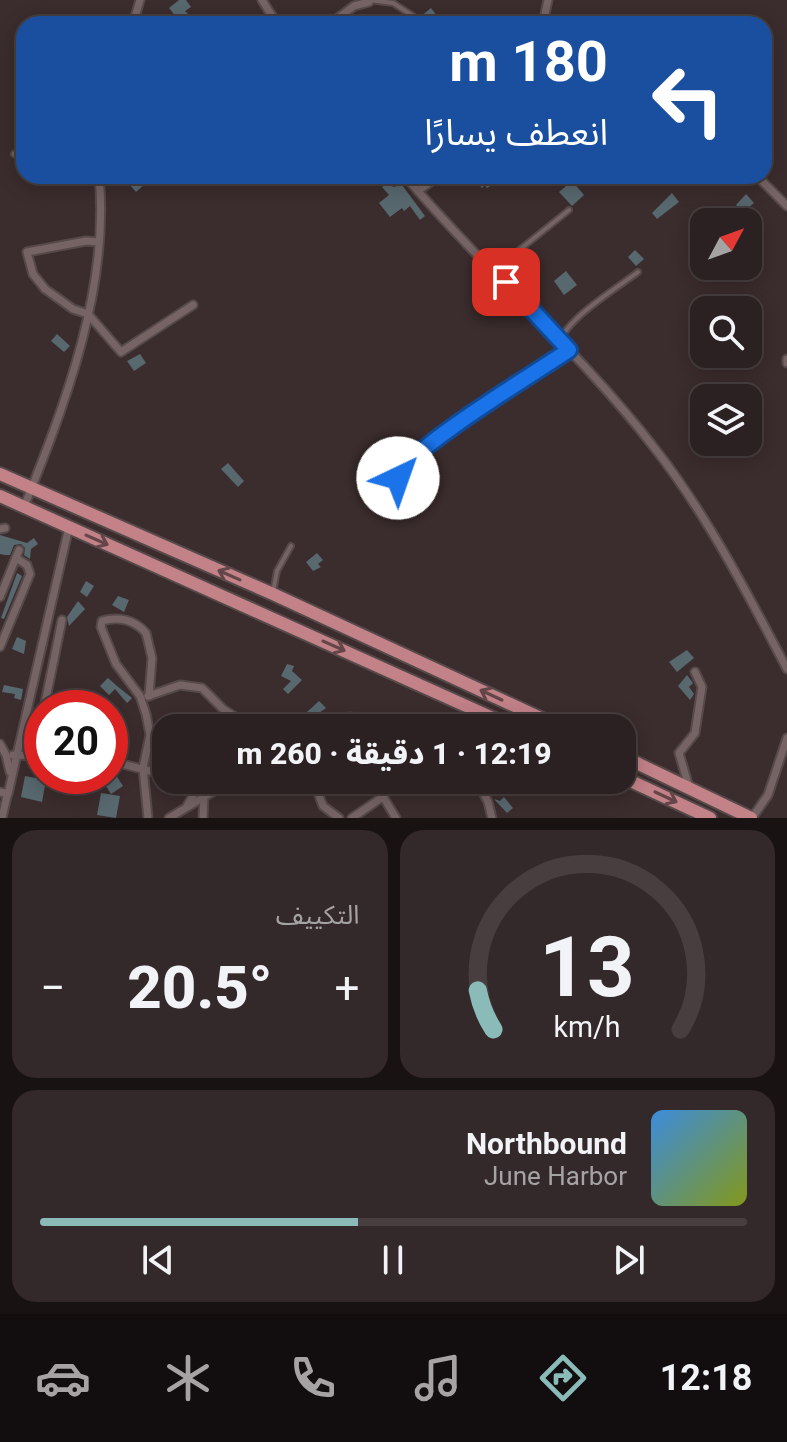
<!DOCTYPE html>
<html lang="ar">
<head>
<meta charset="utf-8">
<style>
  :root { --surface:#2c2122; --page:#34292a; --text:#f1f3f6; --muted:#a6a3a5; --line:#483e40; --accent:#8bbbb9 }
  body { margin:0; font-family:Roboto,"Noto Sans Arabic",sans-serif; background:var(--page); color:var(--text); direction:rtl; height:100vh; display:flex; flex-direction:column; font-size:30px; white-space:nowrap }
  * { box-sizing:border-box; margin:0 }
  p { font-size:26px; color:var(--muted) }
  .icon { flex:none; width:44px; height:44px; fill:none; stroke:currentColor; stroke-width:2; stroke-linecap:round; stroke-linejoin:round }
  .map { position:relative; height:818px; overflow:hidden; direction:ltr }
  .drawer { display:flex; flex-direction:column; gap:12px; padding:12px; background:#181213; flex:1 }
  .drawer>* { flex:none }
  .guide { position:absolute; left:16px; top:16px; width:756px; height:168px; border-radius:24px; box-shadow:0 4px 20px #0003,0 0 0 2px var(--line); direction:rtl; background:#1a4fa0; color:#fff; overflow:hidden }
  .needle { width:52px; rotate:49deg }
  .buttons { position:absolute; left:690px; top:208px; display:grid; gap:16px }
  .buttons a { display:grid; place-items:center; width:72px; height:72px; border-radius:16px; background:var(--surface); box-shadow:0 4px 20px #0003,0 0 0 2px var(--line); font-size:40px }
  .speed { position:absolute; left:24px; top:690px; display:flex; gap:16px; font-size:40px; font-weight:700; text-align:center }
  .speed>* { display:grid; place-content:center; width:104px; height:104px; border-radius:50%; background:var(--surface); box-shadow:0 4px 20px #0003,0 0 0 2px var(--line); line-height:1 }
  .speed .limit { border:12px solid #d22; background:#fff; color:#111 }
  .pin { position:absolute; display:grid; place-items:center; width:68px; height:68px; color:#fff; margin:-34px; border-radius:16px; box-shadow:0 4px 12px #0006 }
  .me { position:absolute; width:88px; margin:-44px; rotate:42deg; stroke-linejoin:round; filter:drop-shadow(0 0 6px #0008) }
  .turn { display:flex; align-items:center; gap:28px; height:168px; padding:0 32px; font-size:36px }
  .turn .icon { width:104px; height:104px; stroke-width:2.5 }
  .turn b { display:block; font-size:56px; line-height:68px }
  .big { font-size:60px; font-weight:800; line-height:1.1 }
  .drawer .card { flex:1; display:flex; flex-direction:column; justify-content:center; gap:12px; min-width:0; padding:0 28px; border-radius:24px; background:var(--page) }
  .drawer .dial { align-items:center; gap:0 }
  .dial svg { height:208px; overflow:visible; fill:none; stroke:var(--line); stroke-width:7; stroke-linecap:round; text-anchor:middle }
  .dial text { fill:var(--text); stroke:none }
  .song { display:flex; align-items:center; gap:24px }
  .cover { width:96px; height:96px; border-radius:12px; background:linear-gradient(135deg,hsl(210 70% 55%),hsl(70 70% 35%)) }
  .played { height:8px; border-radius:4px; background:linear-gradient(90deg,var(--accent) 45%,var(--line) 45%) }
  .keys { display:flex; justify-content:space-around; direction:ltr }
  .heat { display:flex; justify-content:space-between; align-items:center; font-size:44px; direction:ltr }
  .drawer .tiles { flex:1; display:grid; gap:12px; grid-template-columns:1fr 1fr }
  .card:last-child { grid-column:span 2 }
  .trip { position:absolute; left:152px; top:714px; width:484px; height:80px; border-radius:24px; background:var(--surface); box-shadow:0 4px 20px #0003,0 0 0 2px var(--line); font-weight:800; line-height:80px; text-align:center; direction:rtl }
  .tabs { display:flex; height:128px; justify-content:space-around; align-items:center; background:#120d0e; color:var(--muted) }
  .tabs .icon { width:56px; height:56px }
  .tabs .selected { color:var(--accent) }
  .tabs b { font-size:36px; color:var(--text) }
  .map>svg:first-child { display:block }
  .building { fill:#58686f }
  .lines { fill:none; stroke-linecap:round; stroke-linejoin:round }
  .lane-casing { stroke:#56494a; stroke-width:8 }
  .street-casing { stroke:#56494a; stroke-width:11 }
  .primary-casing { stroke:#56494a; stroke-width:16 }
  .lane { stroke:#766465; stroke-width:4 }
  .street { stroke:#766465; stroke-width:7 }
  .primary { stroke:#c38188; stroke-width:12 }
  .oneway { stroke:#644648 }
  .route-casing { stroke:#114b97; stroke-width:20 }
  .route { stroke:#1a73e8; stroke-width:14 }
</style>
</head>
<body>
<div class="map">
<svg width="787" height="818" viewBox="0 0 787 818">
  <rect width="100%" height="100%" fill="#3b2c2d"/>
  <g class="building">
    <polygon points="179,0 186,0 191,7 185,11 188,14 182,19 179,16 177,18 169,8"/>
    <polygon points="431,8 440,20 434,24 423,24 419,18"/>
    <polygon points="122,176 140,176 146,183 136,192"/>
    <polygon points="478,176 496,176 490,181 492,185 487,188 485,185 482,188 474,179"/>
    <polygon points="389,181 393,187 402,185 425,216 420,220 410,206 404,211 402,208 390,217 379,203 389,195 382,187"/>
    <polygon points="572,181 584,195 572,206 559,192"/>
    <polygon points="672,193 679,202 657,219 652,213"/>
    <polygon points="746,194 754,203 743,212 736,205"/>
    <polygon points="635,250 644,259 636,266 628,257"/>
    <polygon points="566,271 577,285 564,295 554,281"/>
    <polygon points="57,334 70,346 64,352 51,341"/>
    <polygon points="140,354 146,363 134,371 127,361"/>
    <polygon points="228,463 244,481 238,487 221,469"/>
    <polygon points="0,535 27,543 34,538 38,544 31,549 30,559 24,555 25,548 21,544 14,545 10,555 5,555 0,554"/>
    <polygon points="317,553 323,560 318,564 321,567 313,571 306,562"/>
    <polygon points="17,573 22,576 4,619 1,618"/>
    <polygon points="86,581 94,586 87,597 80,592"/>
    <polygon points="118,596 129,600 124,612 112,605"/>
    <polygon points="78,601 85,609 69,626 67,617"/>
    <polygon points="17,637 26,641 24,654 12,649"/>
    <polygon points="687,650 694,658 677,672 669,662"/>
    <polygon points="287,664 294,666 292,671 302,680 288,694 283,689 291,681 281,676"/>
    <polygon points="687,675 693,683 689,687 694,694 690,700 678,686"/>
    <polygon points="108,678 117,686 132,698 127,703 115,689 109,695 100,686"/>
    <polygon points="4,685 23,689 21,700 14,698 15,694 2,692"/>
    <polygon points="319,701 326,708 312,718 307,712"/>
    <polygon points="114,772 123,786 111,794 102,780"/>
    <polygon points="25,776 46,780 42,802 21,797"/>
    <polygon points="66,776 88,776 86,792 64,789"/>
    <polygon points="101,793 120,796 116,818 97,815"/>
    <polygon points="504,797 513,808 507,813 494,799 500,801"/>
  </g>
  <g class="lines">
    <g class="lane-casing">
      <g id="lane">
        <polyline points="370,0 393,3 413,16"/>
        <polyline points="14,154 24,158"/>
        <polyline points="506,282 512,259 518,251 569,210"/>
        <path d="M560,341c9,-24 57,-53 78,-69"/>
        <polyline points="394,502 400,469 432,442 569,350"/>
        <polyline points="273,592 277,571 291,546"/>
      </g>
    </g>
    <g class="street-casing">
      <g id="street">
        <polyline points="262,0 277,24"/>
        <polyline points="133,24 140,0"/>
        <polyline points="330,24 354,6 369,2"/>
        <polyline points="547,24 545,14 548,0"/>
        <path d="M405,176c80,95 175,175 251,274 51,65 93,146 131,219"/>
        <polyline points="757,176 787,206"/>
        <polyline points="418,191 439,176"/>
        <polyline points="99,242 86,241 27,252 33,274 45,289 73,309 88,314 121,352 193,305"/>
        <polyline points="787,359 787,363"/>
        <path d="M24,507c41,-102 86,-220 75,-331"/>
        <polyline points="0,529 5,528"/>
        <polyline points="0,597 19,550"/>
        <polyline points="0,647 30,574 27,565 16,558"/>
        <polyline points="148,696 180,685 202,688 223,709 252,728"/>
        <polyline points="44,708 62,620"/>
        <polyline points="331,728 350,717 376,721 395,728"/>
        <polyline points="460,728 477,711"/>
        <polyline points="0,744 6,755 10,772"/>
        <polyline points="13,755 42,756"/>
        <polyline points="35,756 42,721"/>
        <polyline points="110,761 166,775"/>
        <polyline points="175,780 192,780"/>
        <polyline points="313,780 323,806 339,818"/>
        <polyline points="373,780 396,818"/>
        <polyline points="477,780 488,802 492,818"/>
        <polyline points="689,787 679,753 695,733 702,687 695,672"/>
        <polyline points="0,792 8,794 69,527"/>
        <polyline points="187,806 202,780"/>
        <polyline points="2,818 8,792"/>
        <path d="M148,818l-5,-50 7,-33 -4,-21 -6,-18 -24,-32 -15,-37 1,-6c17,-5 33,-1 44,12l6,25 -3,38"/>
        <polyline points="169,818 219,788 226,780"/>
        <polyline points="203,818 204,796 212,780"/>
        <polyline points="352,818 384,796"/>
        <polyline points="752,818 768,795 787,738"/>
      </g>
    </g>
    <g class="primary-casing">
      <g id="primary">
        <polyline points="0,474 273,594 562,728"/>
        <polyline points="0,496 515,728"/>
        <polyline points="622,756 751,818"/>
        <polyline points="622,777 710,818"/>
      </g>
    </g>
    <use href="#lane" class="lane"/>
    <use href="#street" class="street"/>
    <use href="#primary" class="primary"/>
  </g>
  <defs><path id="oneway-shaft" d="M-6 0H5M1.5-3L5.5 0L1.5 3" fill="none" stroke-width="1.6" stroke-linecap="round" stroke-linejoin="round" transform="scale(2)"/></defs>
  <g class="oneway">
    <use href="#oneway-shaft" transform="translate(97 540) rotate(24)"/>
    <use href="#oneway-shaft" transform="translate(229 575) rotate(-156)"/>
    <use href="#oneway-shaft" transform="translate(334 646) rotate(24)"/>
    <use href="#oneway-shaft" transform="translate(491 695) rotate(-155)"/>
    <use href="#oneway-shaft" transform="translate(666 797) rotate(25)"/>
  </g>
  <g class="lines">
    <g class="route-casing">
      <path id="route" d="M398,478c5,-26 142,-108 171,-128l-63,-68"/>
    </g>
    <use href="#route" class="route"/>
  </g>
</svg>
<div class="buttons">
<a><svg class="needle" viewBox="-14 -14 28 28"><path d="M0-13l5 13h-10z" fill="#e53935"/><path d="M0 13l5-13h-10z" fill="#a6a3a5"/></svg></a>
<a><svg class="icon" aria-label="search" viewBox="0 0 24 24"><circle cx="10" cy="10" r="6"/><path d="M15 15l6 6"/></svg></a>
<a><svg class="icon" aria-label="layers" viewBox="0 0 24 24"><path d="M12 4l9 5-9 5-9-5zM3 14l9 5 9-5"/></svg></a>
</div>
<div class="speed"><div class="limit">20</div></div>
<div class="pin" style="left:506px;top:282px;background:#d93025"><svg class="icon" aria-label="arrive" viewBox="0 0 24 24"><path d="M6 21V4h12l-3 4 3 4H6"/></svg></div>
<svg class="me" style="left:398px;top:478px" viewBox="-20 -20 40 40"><circle r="19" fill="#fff"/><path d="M0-13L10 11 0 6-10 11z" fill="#1a73e8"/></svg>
<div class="trip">12:19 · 1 دقيقة · 260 m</div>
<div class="guide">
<div class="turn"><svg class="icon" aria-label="left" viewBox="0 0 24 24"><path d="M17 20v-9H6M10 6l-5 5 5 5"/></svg><div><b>180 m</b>انعطف يسارًا</div></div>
</div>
</div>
<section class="drawer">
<div class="tiles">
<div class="card dial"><svg viewBox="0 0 100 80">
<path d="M14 69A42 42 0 1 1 86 69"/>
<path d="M14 69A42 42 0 0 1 8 54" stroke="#8bbbb9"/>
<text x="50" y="56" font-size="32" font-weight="700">13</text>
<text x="50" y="72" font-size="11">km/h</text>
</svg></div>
<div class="card"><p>التكييف</p>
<div class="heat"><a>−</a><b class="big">20.5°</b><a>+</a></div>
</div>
<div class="card">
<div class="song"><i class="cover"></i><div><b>Northbound</b><p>June Harbor</p></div></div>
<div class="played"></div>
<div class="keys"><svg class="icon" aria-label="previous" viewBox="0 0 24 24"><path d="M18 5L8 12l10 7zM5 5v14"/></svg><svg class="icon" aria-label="pause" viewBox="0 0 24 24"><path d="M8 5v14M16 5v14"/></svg><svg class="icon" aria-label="next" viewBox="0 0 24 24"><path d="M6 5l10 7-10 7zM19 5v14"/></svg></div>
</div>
</div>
</section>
<nav class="tabs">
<b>12:18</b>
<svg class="icon selected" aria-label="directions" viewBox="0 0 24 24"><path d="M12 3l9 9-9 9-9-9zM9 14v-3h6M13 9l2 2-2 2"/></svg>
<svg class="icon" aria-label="music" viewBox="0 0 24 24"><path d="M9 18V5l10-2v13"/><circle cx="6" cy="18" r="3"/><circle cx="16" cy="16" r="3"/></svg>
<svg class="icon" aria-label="phone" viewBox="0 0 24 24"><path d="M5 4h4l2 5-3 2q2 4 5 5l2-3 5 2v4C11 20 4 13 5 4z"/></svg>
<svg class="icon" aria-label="climate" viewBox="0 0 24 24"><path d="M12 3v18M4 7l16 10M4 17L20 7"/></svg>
<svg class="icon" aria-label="car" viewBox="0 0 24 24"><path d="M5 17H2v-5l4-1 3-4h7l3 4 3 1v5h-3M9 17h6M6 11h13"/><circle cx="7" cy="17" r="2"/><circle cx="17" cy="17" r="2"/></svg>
</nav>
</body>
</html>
